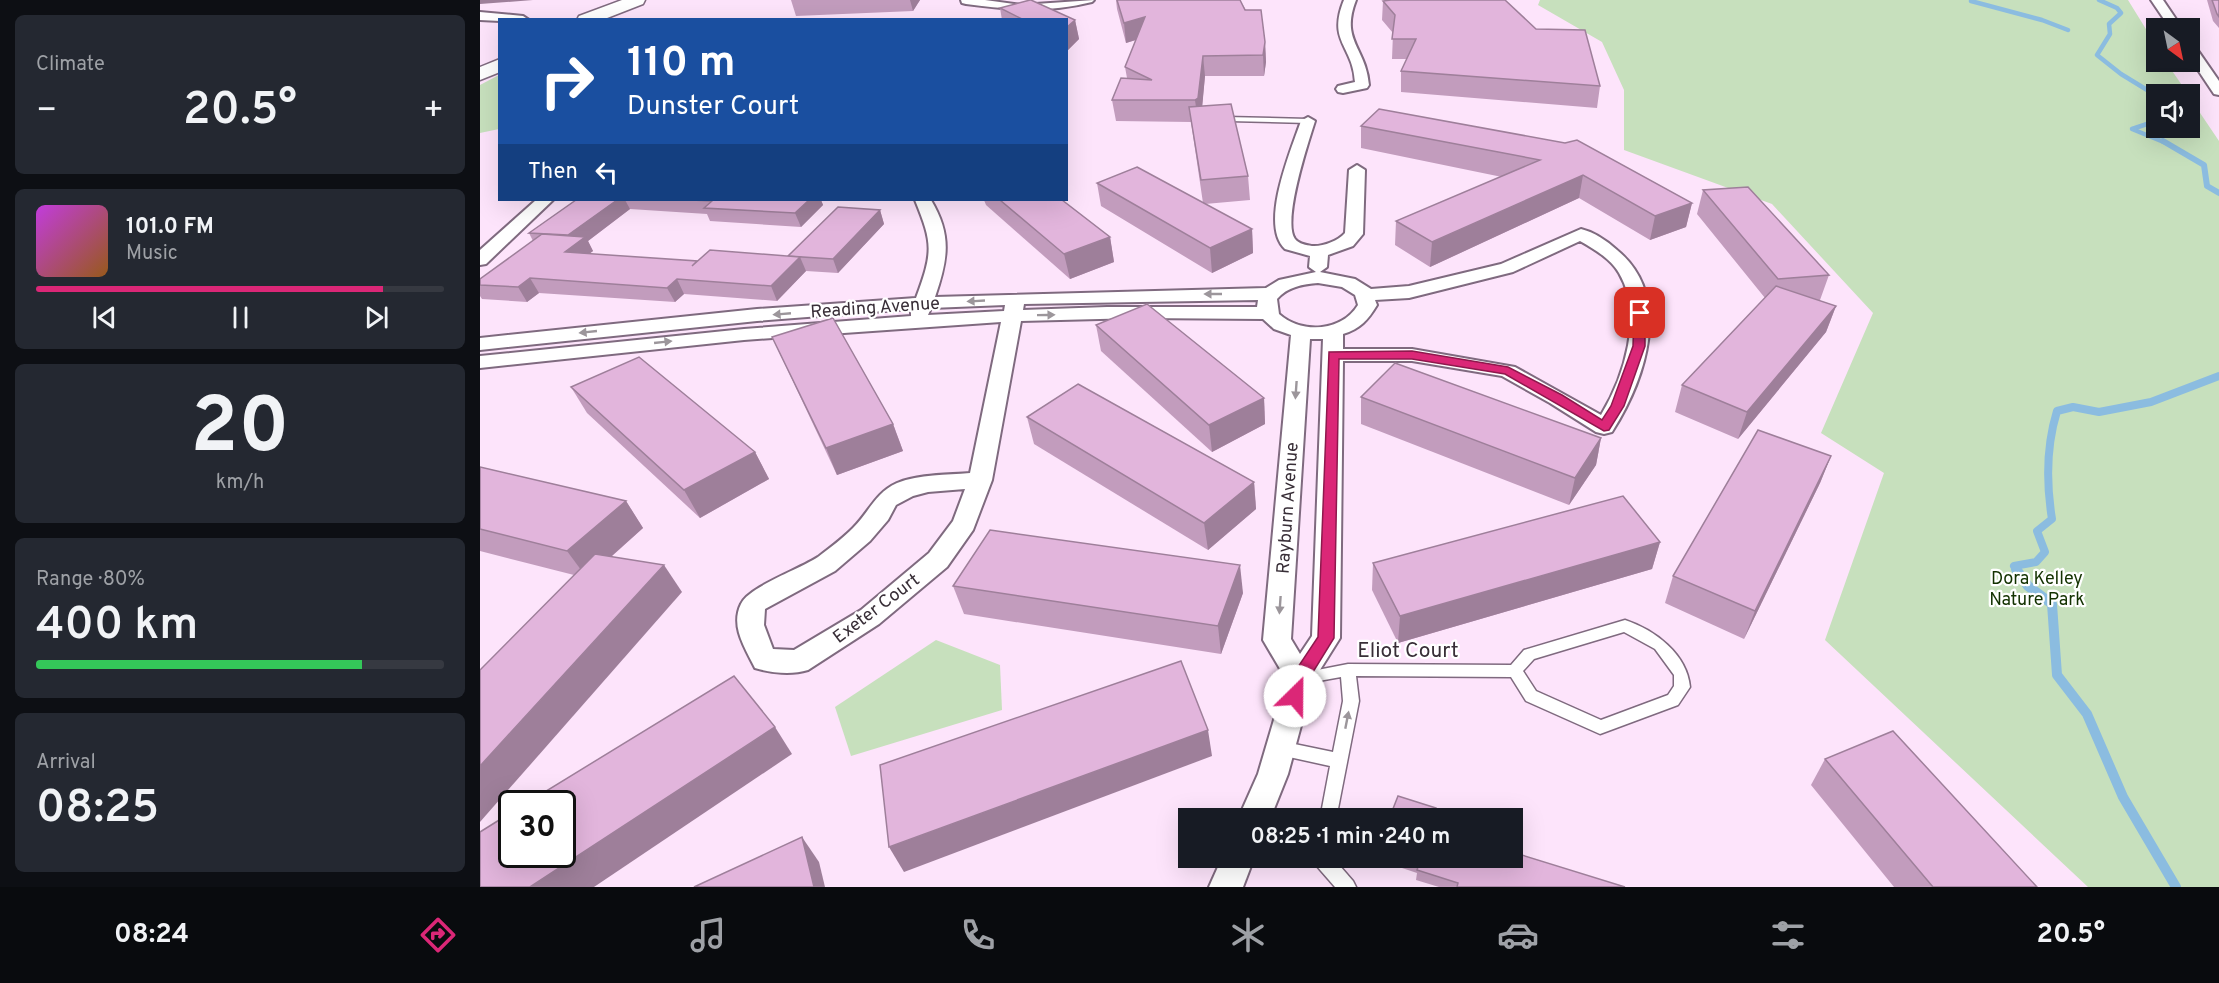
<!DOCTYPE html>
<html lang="en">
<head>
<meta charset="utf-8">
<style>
  :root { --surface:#171b24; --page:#242831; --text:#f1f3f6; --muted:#9ea1a6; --line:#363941; --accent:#db2777 }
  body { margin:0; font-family:Overpass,sans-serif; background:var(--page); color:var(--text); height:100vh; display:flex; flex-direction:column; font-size:22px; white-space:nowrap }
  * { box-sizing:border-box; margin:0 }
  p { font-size:20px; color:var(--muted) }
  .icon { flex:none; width:33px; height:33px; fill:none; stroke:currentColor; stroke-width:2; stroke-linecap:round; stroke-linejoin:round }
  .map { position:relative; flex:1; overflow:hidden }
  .side { display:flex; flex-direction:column; gap:15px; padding:15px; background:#0d0f14; width:480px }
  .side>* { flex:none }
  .guide { position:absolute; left:18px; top:18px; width:570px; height:183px; border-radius:0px; box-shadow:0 6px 24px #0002; background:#1a4fa0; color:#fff; overflow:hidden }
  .needle { width:39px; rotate:147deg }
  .fabs { position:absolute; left:1666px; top:18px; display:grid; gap:12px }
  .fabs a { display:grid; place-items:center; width:54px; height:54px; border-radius:0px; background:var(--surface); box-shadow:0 6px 24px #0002; font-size:30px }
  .speed { position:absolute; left:18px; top:790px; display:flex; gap:12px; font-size:30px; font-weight:700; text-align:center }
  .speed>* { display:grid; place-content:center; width:78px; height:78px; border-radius:50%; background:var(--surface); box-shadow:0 6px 24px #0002; line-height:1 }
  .speed .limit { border:3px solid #111; border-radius:9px; background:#fff; color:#111 }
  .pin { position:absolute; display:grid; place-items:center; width:51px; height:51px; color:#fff; margin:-26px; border-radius:12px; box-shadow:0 3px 9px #0006 }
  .me { position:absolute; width:66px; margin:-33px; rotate:23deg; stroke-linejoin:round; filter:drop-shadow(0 0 4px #0008) }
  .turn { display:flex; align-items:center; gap:21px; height:126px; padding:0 30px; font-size:27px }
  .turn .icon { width:78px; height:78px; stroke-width:2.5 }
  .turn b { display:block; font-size:42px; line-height:51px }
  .then { display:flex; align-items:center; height:57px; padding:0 30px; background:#0003; gap:12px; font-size:22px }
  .big { font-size:45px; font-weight:600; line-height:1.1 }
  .side .card { flex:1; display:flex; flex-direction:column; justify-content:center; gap:9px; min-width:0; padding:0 21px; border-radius:9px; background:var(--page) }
  .side .dial { align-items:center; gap:0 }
  .dial b { font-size:78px; line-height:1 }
  .song { display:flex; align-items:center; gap:18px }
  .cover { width:72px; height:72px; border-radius:9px; background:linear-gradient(135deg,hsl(290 70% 55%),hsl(30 70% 35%)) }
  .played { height:6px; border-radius:3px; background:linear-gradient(90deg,var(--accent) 85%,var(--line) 85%) }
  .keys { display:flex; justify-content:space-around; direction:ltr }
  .heat { display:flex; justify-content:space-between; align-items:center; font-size:33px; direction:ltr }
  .charge { height:9px; border-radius:4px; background:linear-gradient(90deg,#34c759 80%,var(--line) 0) }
  .trip { position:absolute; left:698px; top:808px; width:345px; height:60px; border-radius:0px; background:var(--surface); box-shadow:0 6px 24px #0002; font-weight:600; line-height:60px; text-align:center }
  .menu { display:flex; height:96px; justify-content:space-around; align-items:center; background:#090b0e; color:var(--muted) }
  .menu .icon { width:42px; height:42px }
  .menu .on { color:var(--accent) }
  .menu b { font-size:27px; color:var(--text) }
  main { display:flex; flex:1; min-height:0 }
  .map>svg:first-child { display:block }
  .green { fill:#c7e0bd }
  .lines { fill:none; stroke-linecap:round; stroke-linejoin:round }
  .stream-far3 { stroke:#8bbce0; stroke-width:4.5 }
  .stream-far2 { stroke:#8bbce0; stroke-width:6 }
  .stream-far1 { stroke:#8bbce0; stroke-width:8 }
  .stream { stroke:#8bbce0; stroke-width:10 }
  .service-casing { stroke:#7f6a7f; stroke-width:3 }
  .minor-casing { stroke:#7f6a7f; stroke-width:4 }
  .secondary-casing { stroke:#7f6a7f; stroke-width:3 }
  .service { fill:#fff; fill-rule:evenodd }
  .minor { fill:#fff; fill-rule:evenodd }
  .secondary { fill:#fff; fill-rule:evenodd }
  .wall { fill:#c29cbd }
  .shaded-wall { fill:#9e7f9a }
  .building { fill:#e2b5dc; stroke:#9e7f9a; stroke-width:1.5 }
  .oneway { fill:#9c969b }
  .route { fill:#db2777; stroke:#8e194d; stroke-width:1.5 }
  .labels { text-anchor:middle; stroke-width:4.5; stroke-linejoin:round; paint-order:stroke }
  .street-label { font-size:18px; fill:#382e37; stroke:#fff }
  .park-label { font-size:18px; fill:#133201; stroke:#fff }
  .near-street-label { font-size:21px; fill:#382e37; stroke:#fff }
</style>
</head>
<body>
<main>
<section class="side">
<div class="card"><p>Climate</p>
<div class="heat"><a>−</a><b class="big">20.5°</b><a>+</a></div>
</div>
<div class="card">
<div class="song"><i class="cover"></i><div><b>101.0 FM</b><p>Music</p></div></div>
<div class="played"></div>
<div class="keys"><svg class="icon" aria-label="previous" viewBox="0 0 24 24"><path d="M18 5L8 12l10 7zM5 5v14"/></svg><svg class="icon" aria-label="pause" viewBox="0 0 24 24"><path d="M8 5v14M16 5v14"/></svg><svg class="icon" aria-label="next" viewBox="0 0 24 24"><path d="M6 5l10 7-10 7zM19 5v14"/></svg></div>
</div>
<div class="card dial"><b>20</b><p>km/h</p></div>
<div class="card"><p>Range · 80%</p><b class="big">400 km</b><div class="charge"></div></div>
<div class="card"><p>Arrival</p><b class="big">08:25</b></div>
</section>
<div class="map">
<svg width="1739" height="887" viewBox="0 0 1739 887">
  <rect width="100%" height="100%" fill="#fde4fb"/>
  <g class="green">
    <polygon points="1060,0 1648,0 1677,47 1677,62 1686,62 1708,94 1677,94 1677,128 1710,128 1710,98 1739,141 1739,887 1608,887 1345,640 1404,473 1341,433 1393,313 1292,204 1144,150 1144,90 1122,42 1058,5"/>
    <polygon points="19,75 19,129 0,133 0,85"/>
    <polygon points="456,640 520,665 522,710 371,756 355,707"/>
  </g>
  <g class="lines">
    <g class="stream-far3">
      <polyline points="1619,0 1637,8 1641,13 1629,24 1630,34 1617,55 1641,74 1677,96"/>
      <polyline points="1491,1 1562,20 1588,30"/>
      <polyline points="1677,116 1667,124 1652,129 1686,143"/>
    </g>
    <polyline class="stream-far2" points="1683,141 1724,165 1727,186 1739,193"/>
    <path class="stream-far1" d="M1537,571l-3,-5 22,-4 9,-10 -8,-21 15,-12c-6,-37 -6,-72 5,-108l16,-4 26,5 52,-10 68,-26"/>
    <polyline class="stream" points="1536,569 1548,586 1572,604 1577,675 1607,714 1643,797 1696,887"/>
    <g class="service-casing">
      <g id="service">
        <polygon points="746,117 828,119 832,121 828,123 749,121 746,121"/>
        <path d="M1145,620c30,10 62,34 65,67l-12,18 -78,29 -74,-33 -15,-24 -155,-1 3,25 -23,118h-16l10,-53 -50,-11 -6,-2 -2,-5 2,-5 6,-2 53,11 10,-51 -2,-24 -39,7 -5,-2 -3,-4 3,-4 51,-10 163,1 13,-15zM1144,632l31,17 19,26v11l-6,9 -67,25 -65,-29 -13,-20 11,-12z"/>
        <polygon points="832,858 853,858 873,881 876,887 855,887 835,864"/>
      </g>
    </g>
    <g class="minor-casing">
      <g id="minor">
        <path d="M481,0h24l36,5 73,-5 -2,2c-45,11 -81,8 -126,2l-4,-1z"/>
        <path d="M864,0h12c-16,41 10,47 13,85l-2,3 -24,5 -5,-1 -2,-3 2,-3 17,-4c-2,-37 -28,-40 -11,-82z"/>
        <polygon points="1671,0 1683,0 1702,28 1690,28"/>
        <polygon points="0,12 43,16 49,20 20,20 20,21 0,20"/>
        <polygon points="1710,44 1714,45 1739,81 1739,95 1734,94 1710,58"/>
        <path d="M828,117l7,4c-7,22 -33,100 -20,118 4,5 11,6 17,7 10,1 26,-5 33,-13l4,-63 8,-5 8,5 -2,64 -10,12 -25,9 -1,12 -7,5 35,7 16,10 38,-3 92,-22 80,-35c13,3 26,12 36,21 57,47 28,130 -5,182l-8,2 -8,-2 -46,-29 -48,-27 -90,-15h-69l-3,277 -27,43 -25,93 -18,45h-32l20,-45 28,-95 -23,-39 28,-305 -17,-6 -11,-10 -124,-1 -118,3 -29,159 -19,50 -26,37 -68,57 -71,46c-16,5 -37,3 -53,-2 -10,-20 -25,-42 -14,-64 7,-17 59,-35 77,-47 12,-9 25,-19 35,-29 17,-17 22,-35 44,-45 23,-9 49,-8 73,-10l31,-151 -257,18 -264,28v-12l264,-27 167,-13v-7l-154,12 -277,29v-12l277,-29 159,-11c17,-46 17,-54 -1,-98h16c21,35 17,59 4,97l331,-9 13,-8 37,-8 -7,-5 1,-11 -25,-7c-26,-24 6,-99 16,-128zM1100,241c14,8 31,18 39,32 25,42 5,104 -18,142l-86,-48 -103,-18h-69v-15c17,-5 25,-14 34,-29l-2,-5 34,-2 104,-26zM838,283l24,4 13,8 3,10c-16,27 -57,29 -79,9l-2,-15c10,-12 26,-15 41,-16zM778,300l-1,7h-150l-84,3 1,-6zM525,305l-1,6 -76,4 3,-7zM830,339h13l-11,297 -12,18 -9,-15zM485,489l-12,32 -24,32 -68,57 -67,40 -21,-1 -9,-24 1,-16 70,-38 35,-30 18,-21 8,-15 17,-9 15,-4z"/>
        <polygon points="56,200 73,200 6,264 0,265 0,250"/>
        <polygon points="742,858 774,858 763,887 729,887"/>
      </g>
    </g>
    <g class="secondary-casing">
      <g id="secondary">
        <polygon points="142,0 165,0 163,4 122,20 97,20 99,16"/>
        <polygon points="20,59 20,72 0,80 0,67"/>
      </g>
    </g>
    <use href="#service" class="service"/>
    <use href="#minor" class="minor"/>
    <use href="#secondary" class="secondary"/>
  </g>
  <g class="wall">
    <polygon points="311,0 440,0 433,11 316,16"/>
    <polygon points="636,0 760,0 785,42 786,62 784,76 725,76 722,106 768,176 770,200 725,204 772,229 773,253 732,273 621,206 617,183 723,203 711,122 636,121 632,100 647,78 645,67 656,40 646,43 637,9"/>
    <polygon points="1727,0 1739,0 1739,28 1733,21"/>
    <polygon points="903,1 1120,86 1117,108 921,92 921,71 927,59 912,59 913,33 902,20"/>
    <polygon points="520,8 595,20 599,39 586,52 586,20 522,20"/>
    <polygon points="899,109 1212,203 1206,227 1170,240 1099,198 950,267 915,245 916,221 1022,177 881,148 881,126"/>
    <polygon points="1223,190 1349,275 1340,300 1338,300 1356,306 1346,332 1258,439 1195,412 1202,385 1285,298 1217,214"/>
    <polygon points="96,200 341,200 343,205 321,227 230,221 227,214 150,209 108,241 113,251 109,254 217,261 308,256 400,210 404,224 358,273 326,271 297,301 204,294 195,302 59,293 47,302 2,299 0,296 0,279 53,241 49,233"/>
    <polygon points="504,200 582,200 630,237 634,262 590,279 506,205"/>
    <polygon points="616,325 784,398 785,424 732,452 621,351"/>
    <polygon points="292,337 413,424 423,451 357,475"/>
    <polygon points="91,387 275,452 289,479 220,518 107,413"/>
    <polygon points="881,397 1121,438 1116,465 1089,505 881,424"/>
    <polygon points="547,417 774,482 776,509 728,550 554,444"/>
    <polygon points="1351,456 1340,483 1264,639 1185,603 1193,576"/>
    <polygon points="0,467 146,501 163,528 131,557 202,592 94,575 0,551"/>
    <polygon points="1180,542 1172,569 918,643 892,590 893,563"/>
    <polygon points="473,586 763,593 741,654 484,614"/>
    <polygon points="1345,759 1557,887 1414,887 1331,785"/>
    <polygon points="898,858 1032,858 1145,887 959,887 936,880 937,873 898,860"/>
  </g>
  <g class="shaded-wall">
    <polygon points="0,0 53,0 0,4"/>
    <polygon points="430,0 440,0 433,11"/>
    <polygon points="665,17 668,36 646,43 644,23"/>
    <polygon points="595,20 599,39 586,52 586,28"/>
    <polygon points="785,42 786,62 784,76 783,55"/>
    <polygon points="723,56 725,76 721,120 718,122 715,100"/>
    <polygon points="1103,175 1099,198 950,267 952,242"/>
    <polygon points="137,200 145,200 150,209 108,241 113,251 93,266 85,252 88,235"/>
    <polygon points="329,200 341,200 343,205 321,227 315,213"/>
    <polygon points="1212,203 1206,227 1170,240 1175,216"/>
    <polygon points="400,210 404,224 358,273 353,259"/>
    <polygon points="772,229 773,253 732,273 730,248"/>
    <polygon points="630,237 634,262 590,279 584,254"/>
    <polygon points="320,257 326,271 297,301 291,286"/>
    <polygon points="50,278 59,293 47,302 38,287"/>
    <polygon points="197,279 204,294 195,302 187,288"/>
    <polygon points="1356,306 1346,332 1258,439 1267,412"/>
    <polygon points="784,398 785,424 732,452 729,425"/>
    <polygon points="413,424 423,451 357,475 346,448"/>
    <polygon points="1121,438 1116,465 1089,505 1095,478"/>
    <polygon points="275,452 289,479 220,518 204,490"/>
    <polygon points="1351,456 1340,483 1264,639 1275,611"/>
    <polygon points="774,482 776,509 728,550 724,523"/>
    <polygon points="146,501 163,528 107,578 87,551"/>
    <polygon points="1180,542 1172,569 918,643 920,616"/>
    <polygon points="184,565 202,592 0,822 0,766"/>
    <polygon points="760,565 763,593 741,654 738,626"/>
    <polygon points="295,727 312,754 114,887 50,887"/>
    <polygon points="728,730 732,756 424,872 409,847"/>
    <polygon points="322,837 339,862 345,887 334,887"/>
  </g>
  <g class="building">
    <polygon points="550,0 551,0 595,20 586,28 586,20 544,20 520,8"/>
    <polygon points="637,0 760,0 765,10 781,10 785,42 783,55 723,56 718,98 715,100 632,100 641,78 672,80 645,67 665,17 644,23"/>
    <polygon points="911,0 1025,0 1056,29 1105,30 1120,86 921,71 936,39 912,39 915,15 903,1"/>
    <polygon points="1732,0 1739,0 1739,17 1737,14"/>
    <polygon points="751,104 768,176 721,180 709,107"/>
    <polygon points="899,109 1085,143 1097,140 1212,203 1175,216 1103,175 952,242 916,221 1060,160 881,126"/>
    <polygon points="657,167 772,229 730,248 617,183"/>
    <polygon points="1268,187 1349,275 1298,279 1223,190"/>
    <polygon points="96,200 137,200 88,235 49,233"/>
    <polygon points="211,200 329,200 315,213 224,208 232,201"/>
    <polygon points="520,200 582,200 630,237 584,254"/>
    <polygon points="358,207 400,210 353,259 308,256"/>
    <polygon points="62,234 105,237 85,252 217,261 212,266 230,250 320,257 291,286 197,279 187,288 50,278 38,287 0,285 0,279"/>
    <polygon points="1296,286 1356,306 1267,412 1202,385"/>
    <polygon points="667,304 784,398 729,425 616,325"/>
    <polygon points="353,318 413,424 346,448 292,337"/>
    <polygon points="159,357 275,452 204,490 91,387"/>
    <polygon points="915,363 1121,438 1095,478 881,397"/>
    <polygon points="598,384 774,482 724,523 547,417"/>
    <polygon points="1278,430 1351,456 1275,611 1193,576"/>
    <polygon points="0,467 146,501 87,551 0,529"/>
    <polygon points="1143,496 1180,542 920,616 893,563"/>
    <polygon points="510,530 760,565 738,626 473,586"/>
    <polygon points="115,554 184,565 0,766 0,670"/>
    <polygon points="701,661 728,730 409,847 400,765"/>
    <polygon points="254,676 295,727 50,887 0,887 0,832 32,812 32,855 82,855 82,804 45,804"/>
    <polygon points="1413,731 1557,887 1453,887 1345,759"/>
    <polygon points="918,796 956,808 954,814 971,819 909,819"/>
    <polygon points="322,837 334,887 214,887"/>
    <polygon points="1032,852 1145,887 977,887 978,883 937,870 939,864 923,858 1032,858"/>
  </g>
  <defs><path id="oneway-solid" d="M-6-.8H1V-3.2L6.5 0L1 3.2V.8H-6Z" transform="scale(1.5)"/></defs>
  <g class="oneway">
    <use href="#oneway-solid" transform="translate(733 294) rotate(180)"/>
    <use href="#oneway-solid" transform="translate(496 301) rotate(177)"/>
    <use href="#oneway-solid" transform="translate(302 314) rotate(175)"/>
    <use href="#oneway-solid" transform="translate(566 315) rotate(-1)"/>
    <use href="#oneway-solid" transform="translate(108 332) rotate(174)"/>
    <use href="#oneway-solid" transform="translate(183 342) rotate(-6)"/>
    <use href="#oneway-solid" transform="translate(816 390) rotate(94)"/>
    <use href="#oneway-solid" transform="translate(800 605) rotate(94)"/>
    <use href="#oneway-solid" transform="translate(867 720) rotate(-79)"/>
  </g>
  <polygon class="route" points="1160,310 1165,313 1165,346 1144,406 1129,430 1124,431 1025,374 932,359 859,359 854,638 828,680 821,701 815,703 809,701 806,696 814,673 838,637 849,352 932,351 1028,367 1082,395 1122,420 1131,406 1153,346 1154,313"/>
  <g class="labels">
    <g class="street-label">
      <text transform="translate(395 307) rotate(-4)" y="6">Reading Avenue</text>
      <text transform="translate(807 508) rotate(-86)" y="6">Rayburn Avenue</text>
      <text transform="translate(396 608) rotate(-37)" y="6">Exeter Court</text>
    </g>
    <g class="park-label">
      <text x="1557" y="584">Dora Kelley<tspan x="1557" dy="21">Nature Park</tspan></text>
    </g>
    <g class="near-street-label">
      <text x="928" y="657">Eliot Court</text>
    </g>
  </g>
</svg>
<div class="fabs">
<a><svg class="needle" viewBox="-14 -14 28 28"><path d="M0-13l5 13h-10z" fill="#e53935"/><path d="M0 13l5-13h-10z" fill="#9ea1a6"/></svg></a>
<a><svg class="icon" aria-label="sound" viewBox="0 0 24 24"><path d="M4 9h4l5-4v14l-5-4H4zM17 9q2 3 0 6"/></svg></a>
</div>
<div class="speed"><div class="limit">30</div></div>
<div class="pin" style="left:1160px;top:313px;background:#d93025"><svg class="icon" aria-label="arrive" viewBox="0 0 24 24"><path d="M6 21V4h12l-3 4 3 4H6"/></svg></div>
<svg class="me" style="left:815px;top:696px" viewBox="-20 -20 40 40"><circle r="19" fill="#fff"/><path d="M0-13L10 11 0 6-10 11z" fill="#db2777"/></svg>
<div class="trip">08:25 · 1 min · 240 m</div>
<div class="guide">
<div class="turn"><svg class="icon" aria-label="right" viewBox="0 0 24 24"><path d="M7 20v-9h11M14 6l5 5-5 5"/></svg><div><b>110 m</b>Dunster Court</div></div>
<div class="then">Then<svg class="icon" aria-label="left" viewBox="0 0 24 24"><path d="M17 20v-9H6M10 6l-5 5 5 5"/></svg></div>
</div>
</div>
</main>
<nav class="menu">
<b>08:24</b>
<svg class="icon on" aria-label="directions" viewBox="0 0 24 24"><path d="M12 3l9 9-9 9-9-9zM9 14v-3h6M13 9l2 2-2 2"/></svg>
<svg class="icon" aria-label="music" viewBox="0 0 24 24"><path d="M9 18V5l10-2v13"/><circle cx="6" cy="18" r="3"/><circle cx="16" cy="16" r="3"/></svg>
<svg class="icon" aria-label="phone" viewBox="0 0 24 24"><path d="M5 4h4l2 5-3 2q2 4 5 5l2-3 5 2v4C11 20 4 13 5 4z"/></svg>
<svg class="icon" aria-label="climate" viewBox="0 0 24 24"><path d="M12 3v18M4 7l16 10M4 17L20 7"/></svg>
<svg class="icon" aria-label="car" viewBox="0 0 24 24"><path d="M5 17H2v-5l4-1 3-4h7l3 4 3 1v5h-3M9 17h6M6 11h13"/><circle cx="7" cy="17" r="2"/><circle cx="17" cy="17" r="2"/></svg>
<svg class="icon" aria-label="filters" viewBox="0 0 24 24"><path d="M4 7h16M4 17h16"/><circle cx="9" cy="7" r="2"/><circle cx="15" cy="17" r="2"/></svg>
<b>20.5°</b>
</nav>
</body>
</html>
